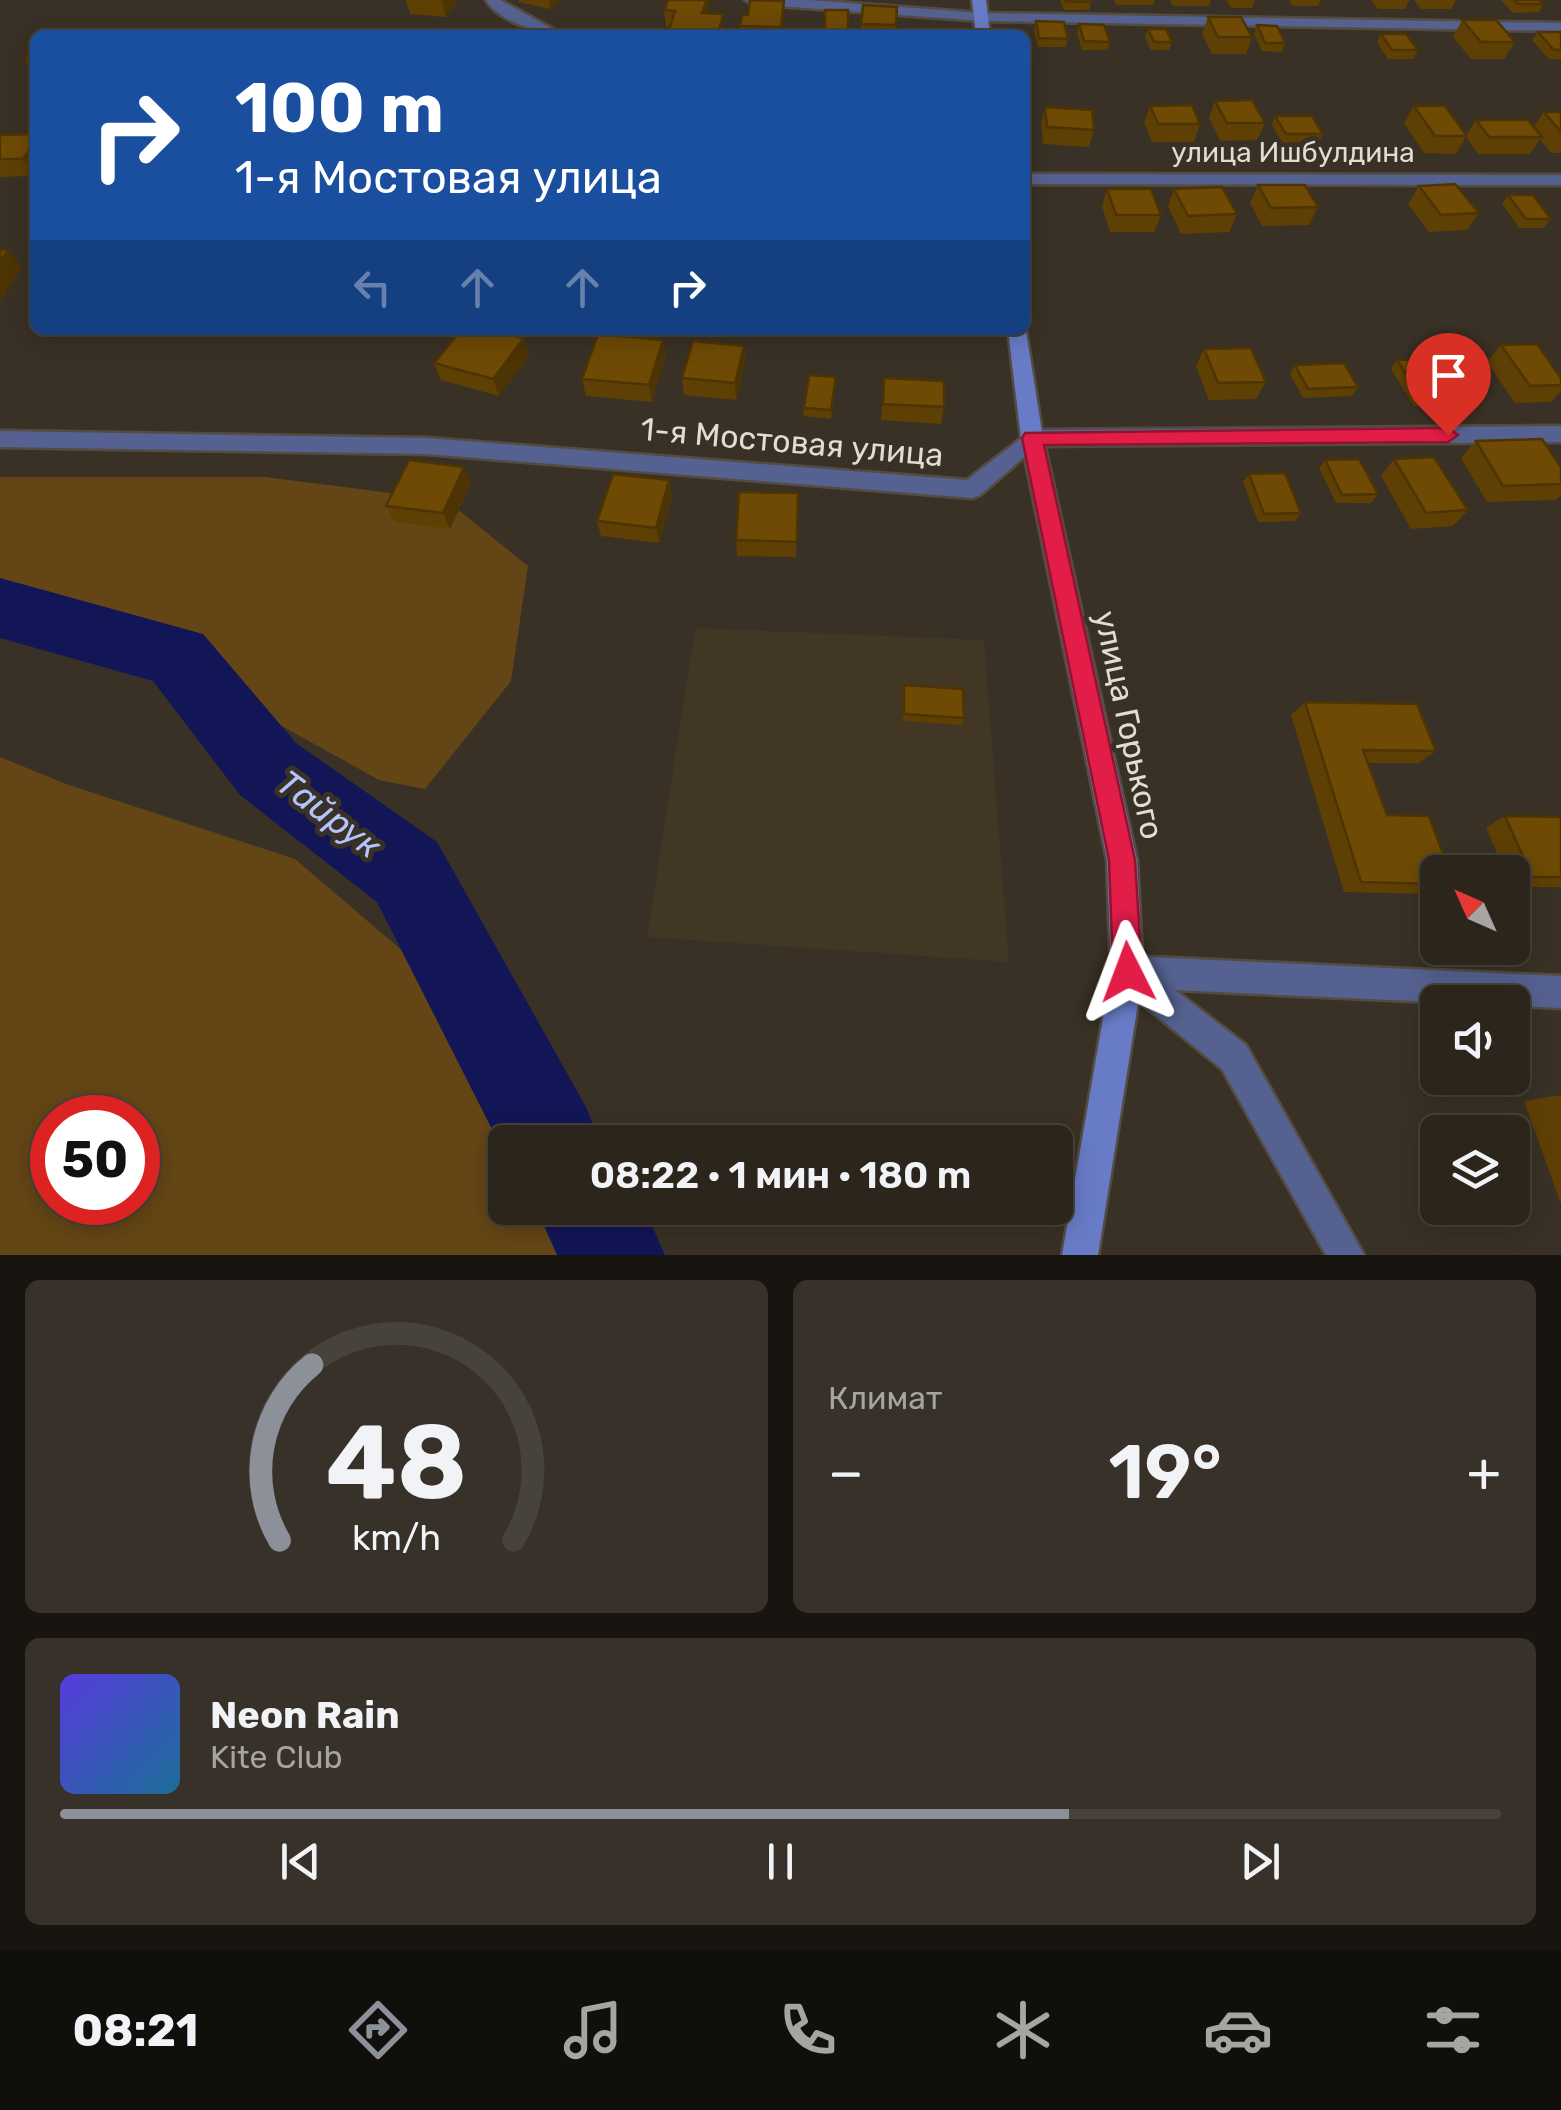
<!DOCTYPE html>
<html lang="ru">
<head>
<meta charset="utf-8">
<style>
  :root { --surface:#2b251c; --page:#373129; --text:#f1f3f6; --muted:#a6a5a3; --line:#47423b; --accent:#8c9099 }
  body { margin:0; font-family:Rubik,sans-serif; background:var(--page); color:var(--text); height:100vh; display:flex; flex-direction:column; font-size:38px; white-space:nowrap }
  * { box-sizing:border-box; margin:0 }
  p { font-size:32px; color:var(--muted) }
  .icon { flex:none; width:55px; height:55px; fill:none; stroke:currentColor; stroke-width:2; stroke-linecap:round; stroke-linejoin:round }
  .map { position:relative; height:1255px; overflow:hidden }
  .panel { display:flex; flex-direction:column; gap:25px; padding:25px; background:#18140f; flex:1 }
  .panel>* { flex:none }
  .hud { position:absolute; left:30px; top:30px; width:1000px; height:305px; border-radius:15px; box-shadow:0 5px 25px #0003,0 0 0 2px var(--line); background:#1a4fa0; color:#fff; overflow:hidden }
  .needle { width:65px; rotate:315deg }
  .fabs { position:absolute; left:1420px; top:855px; display:grid; gap:20px }
  .fabs a { display:grid; place-items:center; width:110px; height:110px; border-radius:15px; background:var(--surface); box-shadow:0 5px 25px #0003,0 0 0 2px var(--line); font-size:50px }
  .speed { position:absolute; left:30px; top:1095px; display:flex; gap:20px; font-size:50px; font-weight:700; text-align:center }
  .speed>* { display:grid; place-content:center; width:130px; height:130px; border-radius:50%; background:var(--surface); box-shadow:0 5px 25px #0003,0 0 0 2px var(--line); line-height:1 }
  .speed .limit { border:15px solid #d22; background:#fff; color:#111 }
  .pin { position:absolute; display:grid; place-items:center; width:85px; height:85px; color:#fff; margin:-102px -42px; border-radius:50% 50% 50% 0; rotate:-45deg; box-shadow:0 0 10px #0007 }
  .pin .icon { rotate:45deg }
  .me { position:absolute; width:110px; margin:-55px; rotate:357deg; stroke-linejoin:round; filter:drop-shadow(0 0 8px #0008) }
  .turn { display:flex; align-items:center; gap:35px; height:210px; padding:0 40px; font-size:45px }
  .turn .icon { width:130px; height:130px; stroke-width:2.5 }
  .turn b { display:block; font-size:70px; line-height:85px }
  .lanes { display:flex; align-items:center; height:95px; padding:0 40px; background:#0003; justify-content:center; gap:50px; direction:ltr }
  .lanes .off { opacity:.35 }
  .big { font-size:75px; font-weight:600; line-height:1.1 }
  .panel .widget { flex:1; display:flex; flex-direction:column; justify-content:center; gap:15px; min-width:0; padding:0 35px; border-radius:15px; background:var(--page) }
  .panel .dial { align-items:center; gap:0 }
  .dial svg { height:260px; overflow:visible; fill:none; stroke:var(--line); stroke-width:7; stroke-linecap:round; text-anchor:middle }
  .dial text { fill:var(--text); stroke:none }
  .song { display:flex; align-items:center; gap:30px }
  .cover { width:120px; height:120px; border-radius:15px; background:linear-gradient(135deg,hsl(250 70% 55%),hsl(200 70% 35%)) }
  .played { height:10px; border-radius:5px; background:linear-gradient(90deg,var(--accent) 70%,var(--line) 70%) }
  .keys { display:flex; justify-content:space-around; direction:ltr }
  .heat { display:flex; justify-content:space-between; align-items:center; font-size:55px; direction:ltr }
  .panel .tiles { flex:1; display:grid; gap:25px; grid-template-columns:1fr 1fr }
  .widget:last-child { grid-column:span 2 }
  .trip { position:absolute; left:488px; top:1125px; width:585px; height:100px; border-radius:15px; background:var(--surface); box-shadow:0 5px 25px #0003,0 0 0 2px var(--line); font-weight:600; line-height:100px; text-align:center }
  .tabs { display:flex; height:160px; justify-content:space-around; align-items:center; background:#110f0b; color:var(--muted) }
  .tabs .icon { width:70px; height:70px }
  .tabs .current { color:var(--accent) }
  .tabs b { font-size:45px; color:var(--text) }
  .map>svg:first-child { display:block }
  .built { fill:#423624 }
  .green { fill:#644616; fill-rule:evenodd }
  .lines { fill:none; stroke-linecap:round; stroke-linejoin:round }
  .river { fill:#121656; fill-rule:evenodd }
  .street-casing { stroke:#544c41; stroke-width:5 }
  .secondary-casing { stroke:#544c41; stroke-width:5 }
  .street { fill:#556291; fill-rule:evenodd }
  .secondary { fill:#687bc6; fill-rule:evenodd }
  .wall { fill:#5f4004 }
  .shaded-wall { fill:#4d3404 }
  .building { fill:#6e4a05; stroke:#4d3404; stroke-width:2.5 }
  .route { fill:#e11d48; stroke:#92132f; stroke-width:2.5 }
  .labels { text-anchor:middle; stroke-width:10; stroke-linejoin:round; paint-order:stroke }
  .far-street-label { font-size:28px; fill:#e1dcd4; stroke:#393125 }
  .street-label { font-size:32px; fill:#e1dcd4; stroke:#393125 }
  .water-label { font-size:35px; font-style:italic; fill:#b3c3fe; stroke:#393125 }
</style>
</head>
<body>
<div class="map">
<svg width="1561" height="1255" viewBox="0 0 1561 1255">
  <rect width="100%" height="100%" fill="#393125"/>
  <polygon class="built" points="695,628 984,640 1009,962 647,937"/>
  <g class="green">
    <polygon points="0,477 265,477 446,500 528,566 511,681 425,789 379,780 246,706 167,635 0,589"/>
    <path d="M0,757l66,27 229,75 145,124 83,159h-18v66h51l25,47h-581zM52,1118h86v84h-86z"/>
  </g>
  <g class="lines">
    <g class="river">
      <polygon points="0,578 203,634 296,743 437,842 586,1107 600,1142 505,1142 505,1155 377,902 240,795 153,681 0,638"/>
      <polygon points="536,1208 644,1208 665,1255 557,1255"/>
    </g>
    <g class="street-casing">
      <g id="street">
        <path d="M486,0h14l64,35c-23,0 -66,-14 -78,-35z"/>
        <polygon points="745,0 809,0 981,13 1561,23 1561,31 981,21 752,4"/>
        <polygon points="1025,174 1561,175 1561,185 1025,184"/>
        <polygon points="1561,426 1561,442 1037,446 980,495 972,498 427,454 0,447 0,431 427,438 967,480 1032,430"/>
        <polygon points="1127,956 1561,976 1561,1008 1175,990 1246,1045 1364,1255 1326,1255 1222,1069 1116,983 1111,972 1116,961"/>
      </g>
    </g>
    <g class="secondary-casing">
      <g id="secondary">
        <polygon points="972,0 986,0 990,35 976,35"/>
        <polygon points="1025,325 1043,438 1137,860 1143,972 1098,1255 1062,1255 1111,972 1107,860 1021,438 1008,330 1025,330"/>
      </g>
    </g>
    <use href="#street" class="street"/>
    <use href="#secondary" class="secondary"/>
  </g>
  <g class="wall">
    <polygon points="406,0 458,0 446,17 410,14"/>
    <polygon points="519,0 561,0 550,9 519,2"/>
    <polygon points="668,0 709,0 709,13 724,31 723,35 668,35 670,27 666,27 664,10"/>
    <polygon points="1060,0 1090,0 1091,2 1089,10 1064,10"/>
    <polygon points="1114,0 1155,0 1153,5 1117,5"/>
    <polygon points="1170,0 1211,0 1209,6 1173,6"/>
    <polygon points="1226,0 1255,0 1252,8 1231,8"/>
    <polygon points="1289,0 1321,0 1318,6 1293,6"/>
    <polygon points="1371,0 1409,0 1405,9 1378,9"/>
    <polygon points="1414,0 1456,0 1451,9 1421,9"/>
    <polygon points="1501,0 1540,0 1544,4 1539,12 1513,13"/>
    <polygon points="784,1 782,35 740,35 740,26 748,15"/>
    <polygon points="863,5 897,7 895,35 860,35"/>
    <polygon points="1208,17 1252,37 1246,54 1212,54 1202,34"/>
    <polygon points="1462,20 1515,42 1504,59 1471,59 1453,37"/>
    <polygon points="1036,21 1068,39 1066,47 1038,47 1034,30"/>
    <polygon points="1079,24 1110,42 1107,50 1082,50 1077,33"/>
    <polygon points="1257,25 1285,43 1282,52 1262,51 1254,34"/>
    <polygon points="1148,29 1172,42 1169,50 1151,50 1145,37"/>
    <polygon points="1538,32 1561,32 1561,59 1549,59 1532,40"/>
    <polygon points="1381,34 1418,50 1413,59 1388,59 1377,42"/>
    <polygon points="35,47 35,76 24,59"/>
    <polygon points="1215,101 1265,123 1257,140 1220,141 1209,118"/>
    <polygon points="1150,106 1200,124 1194,142 1152,142 1144,123"/>
    <polygon points="1414,106 1466,136 1476,120 1534,127 1544,112 1561,112 1561,153 1551,153 1540,139 1530,154 1478,154 1466,137 1456,154 1424,153 1404,123"/>
    <polygon points="1045,107 1094,130 1089,147 1043,144 1041,124"/>
    <polygon points="1275,116 1323,134 1318,143 1282,143 1272,125"/>
    <polygon points="35,134 35,183 30,176 0,177 0,135"/>
    <polygon points="1258,185 1318,207 1309,225 1262,226 1250,203"/>
    <polygon points="1419,186 1479,213 1467,230 1429,232 1408,204"/>
    <polygon points="1107,189 1161,215 1154,232 1110,232 1102,206"/>
    <polygon points="1174,189 1237,214 1229,232 1181,234 1168,206"/>
    <polygon points="1508,195 1551,219 1544,228 1519,228 1502,204"/>
    <polygon points="524,338 529,356 499,396 441,380 434,363"/>
    <polygon points="663,340 665,357 652,402 586,396 582,379"/>
    <polygon points="1501,345 1561,378 1561,391 1551,402 1515,403 1487,362"/>
    <polygon points="744,346 745,363 736,400 684,395 682,378"/>
    <polygon points="1204,349 1266,382 1256,399 1209,400 1196,366"/>
    <polygon points="1397,360 1450,396 1443,404 1414,406 1391,369"/>
    <polygon points="1295,365 1358,387 1352,396 1303,398 1290,374"/>
    <polygon points="836,377 831,419 803,416 804,408"/>
    <polygon points="884,378 944,407 941,424 881,420"/>
    <polygon points="1476,441 1561,467 1561,495 1555,500 1487,502 1461,458"/>
    <polygon points="1394,459 1468,510 1453,526 1411,529 1381,476"/>
    <polygon points="1325,460 1378,494 1371,503 1336,503 1319,468"/>
    <polygon points="1249,474 1301,513 1295,521 1258,522 1243,482"/>
    <polygon points="669,480 672,497 659,543 601,536 597,521"/>
    <polygon points="471,483 450,529 395,522 386,506"/>
    <polygon points="798,493 796,557 737,556 736,540"/>
    <polygon points="904,685 964,718 962,725 903,721 902,692"/>
    <polygon points="1305,702 1436,751 1419,763 1368,763 1387,815 1438,872 1438,893 1435,894 1344,892 1291,715"/>
    <polygon points="1505,816 1561,817 1561,887 1512,887 1512,872 1505,872 1486,828"/>
    <polygon points="1561,1095 1561,1204 1524,1101"/>
  </g>
  <g class="shaded-wall">
    <polygon points="442,0 458,0 446,17"/>
    <polygon points="549,0 561,0 550,9"/>
    <polygon points="707,0 709,0 709,12 703,30 702,13"/>
    <polygon points="784,1 784,18 781,35 781,27"/>
    <polygon points="723,14 723,35 718,35"/>
    <polygon points="35,142 35,173 33,173 23,159"/>
    <polygon points="8,250 22,268 1,300 0,298 0,262"/>
    <polygon points="524,338 529,356 499,396 493,379"/>
    <polygon points="663,340 665,357 652,402 649,385"/>
    <polygon points="744,346 745,363 736,400 735,383"/>
    <polygon points="464,467 471,483 450,529 443,513"/>
    <polygon points="669,480 672,497 659,543 656,528"/>
  </g>
  <g class="building">
    <polygon points="668,0 707,0 702,13 723,14 718,35 668,33 675,11 664,10"/>
    <polygon points="750,0 784,1 781,27 740,26 742,15 748,15"/>
    <polygon points="1065,0 1090,0 1091,2 1066,2"/>
    <polygon points="1514,0 1540,0 1544,4 1518,4"/>
    <polygon points="863,5 897,7 896,25 861,24"/>
    <rect x="825" y="10" width="23" height="24"/>
    <polygon points="1208,17 1241,17 1252,37 1218,37"/>
    <polygon points="1462,20 1496,20 1515,42 1481,42"/>
    <polygon points="1036,21 1064,22 1068,39 1039,38"/>
    <polygon points="1079,24 1104,25 1110,42 1084,41"/>
    <polygon points="1257,25 1277,26 1285,43 1265,43"/>
    <polygon points="1148,29 1166,29 1172,42 1154,42"/>
    <polygon points="1538,32 1561,32 1561,50 1554,50"/>
    <polygon points="1381,34 1406,34 1418,50 1392,50"/>
    <polygon points="35,47 35,59 24,59"/>
    <polygon points="1252,100 1265,123 1227,123 1215,101"/>
    <polygon points="1192,105 1200,124 1158,124 1150,106"/>
    <polygon points="1414,106 1445,106 1467,136 1435,136"/>
    <polygon points="1045,107 1092,110 1094,130 1047,127"/>
    <polygon points="1544,112 1561,112 1561,132"/>
    <polygon points="1275,116 1312,116 1323,134 1286,134"/>
    <polygon points="1476,120 1528,120 1542,137 1489,137"/>
    <polygon points="35,134 35,142 23,159 0,159 0,135"/>
    <polygon points="35,164 35,173 28,173"/>
    <polygon points="1455,184 1479,213 1441,215 1419,186"/>
    <polygon points="1258,185 1305,185 1318,207 1271,208"/>
    <polygon points="1222,187 1237,214 1188,216 1174,189"/>
    <polygon points="1107,189 1151,189 1161,215 1116,215"/>
    <polygon points="1508,195 1533,195 1551,219 1526,219"/>
    <polygon points="0,250 8,250 0,262"/>
    <polygon points="461,330 490,330 524,338 493,379 434,363"/>
    <polygon points="598,334 663,340 649,385 582,379"/>
    <polygon points="693,341 744,346 735,383 682,378"/>
    <polygon points="1537,344 1561,378 1561,385 1530,386 1501,345"/>
    <polygon points="1251,348 1266,382 1218,383 1204,349"/>
    <polygon points="1426,359 1450,396 1420,397 1397,360"/>
    <polygon points="1344,363 1358,387 1308,389 1295,365"/>
    <polygon points="809,375 836,377 831,410 804,408"/>
    <polygon points="884,378 944,381 944,407 883,404"/>
    <polygon points="1542,439 1561,467 1561,484 1503,486 1476,441"/>
    <polygon points="1434,457 1468,510 1426,513 1394,459"/>
    <polygon points="1359,459 1378,494 1342,495 1325,460"/>
    <polygon points="409,460 464,467 443,513 386,506"/>
    <polygon points="1285,473 1301,513 1264,514 1249,474"/>
    <polygon points="613,474 669,480 656,528 597,521"/>
    <polygon points="739,492 798,493 797,542 736,540"/>
    <polygon points="904,685 963,689 964,718 904,714"/>
    <polygon points="1305,702 1417,704 1436,751 1363,750 1387,815 1429,816 1450,872 1438,872 1438,884 1361,882"/>
    <polygon points="1505,816 1561,817 1561,877 1532,877"/>
  </g>
  <polygon class="route" points="1448,428 1458,435 1448,442 1044,445 1135,860 1142,972 1137,982 1128,986 1118,982 1113,972 1109,860 1022,438 1025,433"/>
  <g class="labels">
    <g class="far-street-label">
      <text x="1293" y="162">улица Ишбулдина</text>
    </g>
    <g class="street-label">
      <text transform="translate(792 442) rotate(5)" y="11">1-я Мостовая улица</text>
      <text transform="translate(1129 725) rotate(78)" y="11">улица Горького</text>
    </g>
    <g class="water-label">
      <text transform="translate(329 814) rotate(37)" y="12">Тайрук</text>
    </g>
  </g>
</svg>
<div class="fabs">
<a><svg class="needle" viewBox="-14 -14 28 28"><path d="M0-13l5 13h-10z" fill="#e53935"/><path d="M0 13l5-13h-10z" fill="#a6a5a3"/></svg></a>
<a><svg class="icon" aria-label="sound" viewBox="0 0 24 24"><path d="M4 9h4l5-4v14l-5-4H4zM17 9q2 3 0 6"/></svg></a>
<a><svg class="icon" aria-label="layers" viewBox="0 0 24 24"><path d="M12 4l9 5-9 5-9-5zM3 14l9 5 9-5"/></svg></a>
</div>
<div class="speed"><div class="limit">50</div></div>
<div class="pin" style="left:1448px;top:435px;background:#d93025"><svg class="icon" aria-label="arrive" viewBox="0 0 24 24"><path d="M6 21V4h12l-3 4 3 4H6"/></svg></div>
<svg class="me" style="left:1128px;top:972px" viewBox="-20 -20 40 40"><path d="M0-17L14 15 0 8-14 15z" fill="#e11d48" stroke="#fff" stroke-width="4"/></svg>
<div class="trip">08:22 · 1 мин · 180 m</div>
<div class="hud">
<div class="turn"><svg class="icon" aria-label="right" viewBox="0 0 24 24"><path d="M7 20v-9h11M14 6l5 5-5 5"/></svg><div><b>100 m</b>1-я Мостовая улица</div></div>
<div class="lanes"><svg class="icon off" aria-label="left" viewBox="0 0 24 24"><path d="M17 20v-9H6M10 6l-5 5 5 5"/></svg><svg class="icon off" aria-label="ahead" viewBox="0 0 24 24"><path d="M12 20V5M6 11l6-6 6 6"/></svg><svg class="icon off" aria-label="ahead" viewBox="0 0 24 24"><path d="M12 20V5M6 11l6-6 6 6"/></svg><svg class="icon" aria-label="right" viewBox="0 0 24 24"><path d="M7 20v-9h11M14 6l5 5-5 5"/></svg></div>
</div>
</div>
<section class="panel">
<div class="tiles">
<div class="widget dial"><svg viewBox="0 0 100 80">
<path d="M14 69A42 42 0 1 1 86 69"/>
<path d="M14 69A42 42 0 0 1 24 15" stroke="#8c9099"/>
<text x="50" y="56" font-size="32" font-weight="700">48</text>
<text x="50" y="72" font-size="11">km/h</text>
</svg></div>
<div class="widget"><p>Климат</p>
<div class="heat"><a>−</a><b class="big">19°</b><a>+</a></div>
</div>
<div class="widget">
<div class="song"><i class="cover"></i><div><b>Neon Rain</b><p>Kite Club</p></div></div>
<div class="played"></div>
<div class="keys"><svg class="icon" aria-label="previous" viewBox="0 0 24 24"><path d="M18 5L8 12l10 7zM5 5v14"/></svg><svg class="icon" aria-label="pause" viewBox="0 0 24 24"><path d="M8 5v14M16 5v14"/></svg><svg class="icon" aria-label="next" viewBox="0 0 24 24"><path d="M6 5l10 7-10 7zM19 5v14"/></svg></div>
</div>
</div>
</section>
<nav class="tabs">
<b>08:21</b>
<svg class="icon current" aria-label="directions" viewBox="0 0 24 24"><path d="M12 3l9 9-9 9-9-9zM9 14v-3h6M13 9l2 2-2 2"/></svg>
<svg class="icon" aria-label="music" viewBox="0 0 24 24"><path d="M9 18V5l10-2v13"/><circle cx="6" cy="18" r="3"/><circle cx="16" cy="16" r="3"/></svg>
<svg class="icon" aria-label="phone" viewBox="0 0 24 24"><path d="M5 4h4l2 5-3 2q2 4 5 5l2-3 5 2v4C11 20 4 13 5 4z"/></svg>
<svg class="icon" aria-label="climate" viewBox="0 0 24 24"><path d="M12 3v18M4 7l16 10M4 17L20 7"/></svg>
<svg class="icon" aria-label="car" viewBox="0 0 24 24"><path d="M5 17H2v-5l4-1 3-4h7l3 4 3 1v5h-3M9 17h6M6 11h13"/><circle cx="7" cy="17" r="2"/><circle cx="17" cy="17" r="2"/></svg>
<svg class="icon" aria-label="filters" viewBox="0 0 24 24"><path d="M4 7h16M4 17h16"/><circle cx="9" cy="7" r="2"/><circle cx="15" cy="17" r="2"/></svg>
</nav>
</body>
</html>
